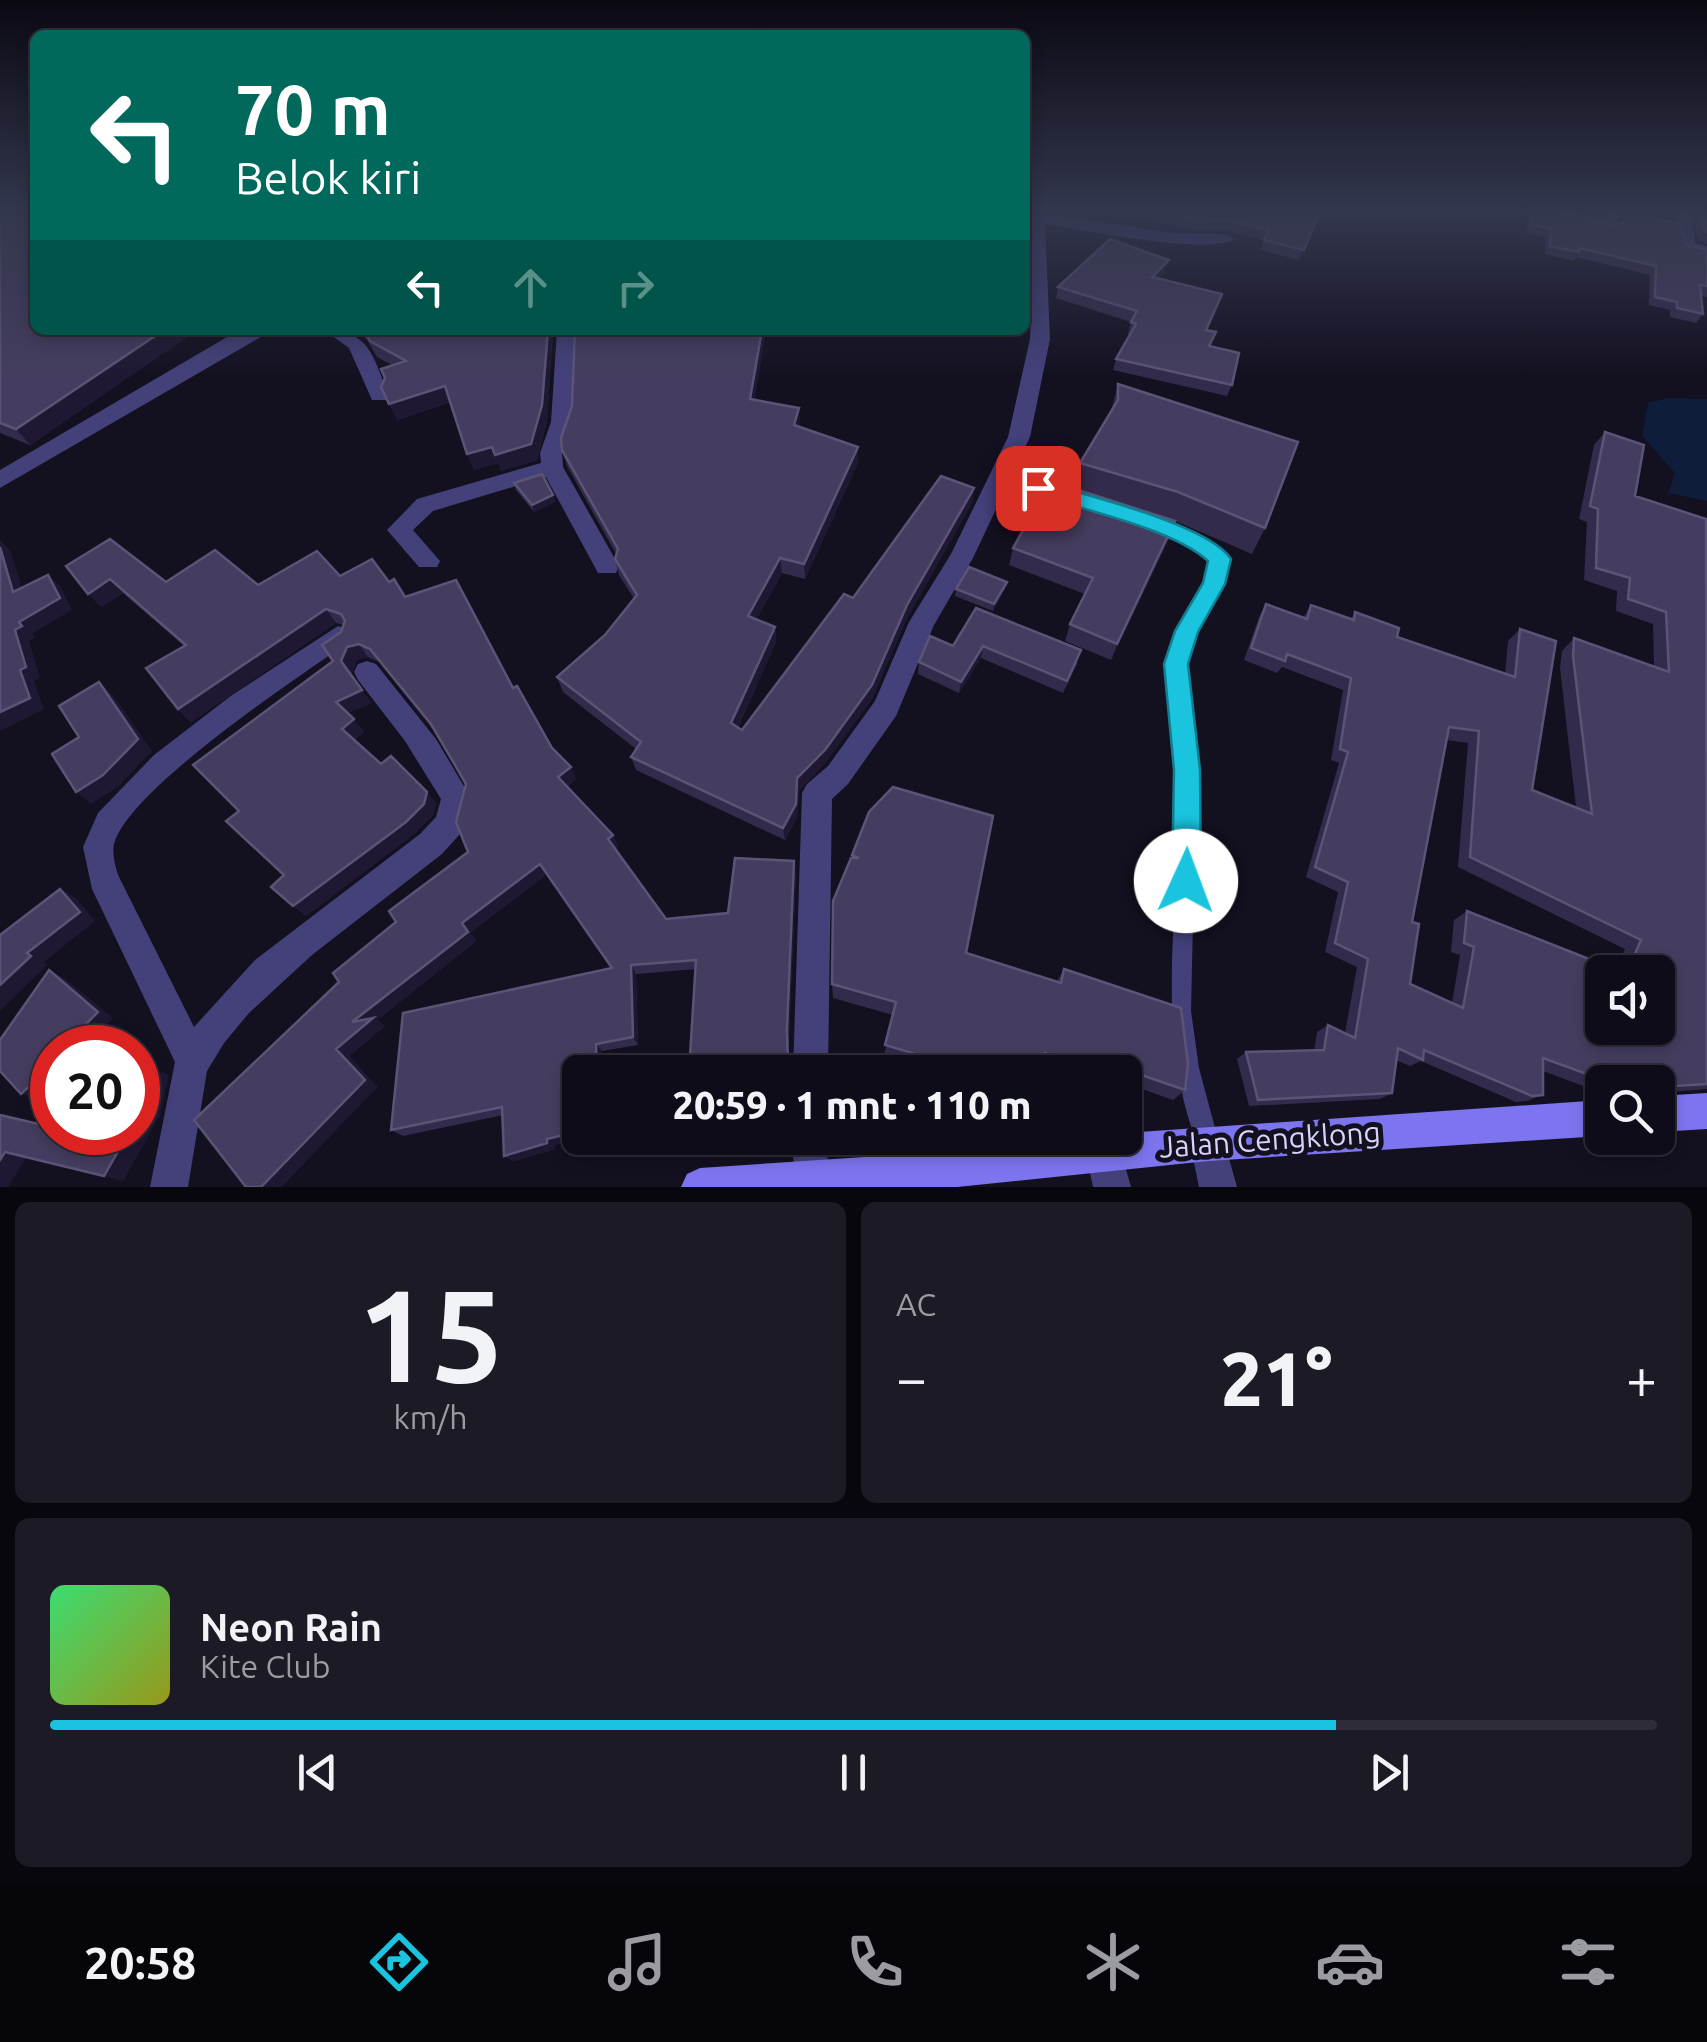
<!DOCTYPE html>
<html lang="id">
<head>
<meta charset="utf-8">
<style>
  :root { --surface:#0e0c18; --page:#1c1a25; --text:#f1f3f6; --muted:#9b9ba2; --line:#2e2c37; --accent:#1ac4df }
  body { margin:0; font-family:Ubuntu,sans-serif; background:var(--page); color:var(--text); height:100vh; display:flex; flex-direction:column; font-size:38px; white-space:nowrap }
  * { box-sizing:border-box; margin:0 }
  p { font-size:32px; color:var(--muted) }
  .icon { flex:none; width:55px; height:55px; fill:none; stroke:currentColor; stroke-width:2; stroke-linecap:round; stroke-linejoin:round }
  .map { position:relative; height:1187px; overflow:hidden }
  .panel { display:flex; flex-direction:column; gap:15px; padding:15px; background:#08070d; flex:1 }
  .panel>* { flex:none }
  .top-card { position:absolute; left:30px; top:30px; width:1000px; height:305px; border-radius:15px; box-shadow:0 5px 15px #0003,0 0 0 2px var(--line); background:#00695c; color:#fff; overflow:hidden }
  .tools { position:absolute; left:1585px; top:955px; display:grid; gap:20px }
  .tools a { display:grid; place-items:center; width:90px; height:90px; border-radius:15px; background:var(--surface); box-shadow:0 5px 15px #0003,0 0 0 2px var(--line); font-size:50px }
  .speed { position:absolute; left:30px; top:1025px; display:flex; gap:20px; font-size:50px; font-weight:700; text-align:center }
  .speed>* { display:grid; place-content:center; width:130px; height:130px; border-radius:50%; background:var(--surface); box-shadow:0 5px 15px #0003,0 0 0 2px var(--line); line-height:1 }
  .speed .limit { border:15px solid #d22; background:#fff; color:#111 }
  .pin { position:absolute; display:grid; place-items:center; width:85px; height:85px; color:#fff; margin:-42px; border-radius:20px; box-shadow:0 5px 15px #0006 }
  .me { position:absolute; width:110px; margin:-55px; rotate:2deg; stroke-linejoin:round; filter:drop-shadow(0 0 8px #0008) }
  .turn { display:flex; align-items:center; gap:35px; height:210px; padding:0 40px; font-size:45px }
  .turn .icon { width:130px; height:130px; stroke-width:2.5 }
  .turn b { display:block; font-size:70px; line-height:85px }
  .lanes { display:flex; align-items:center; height:95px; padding:0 40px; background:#0003; justify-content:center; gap:50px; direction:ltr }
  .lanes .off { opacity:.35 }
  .big { font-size:75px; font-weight:800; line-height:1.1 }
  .panel .tile { flex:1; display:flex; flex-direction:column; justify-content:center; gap:15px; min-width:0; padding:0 35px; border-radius:15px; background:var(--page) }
  .panel .dial { align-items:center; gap:0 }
  .dial b { font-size:130px; line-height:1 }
  .song { display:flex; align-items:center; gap:30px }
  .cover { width:120px; height:120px; border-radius:15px; background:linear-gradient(135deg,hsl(140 70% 55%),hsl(60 70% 35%)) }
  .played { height:10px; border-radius:5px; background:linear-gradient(90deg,var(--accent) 80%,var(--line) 80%) }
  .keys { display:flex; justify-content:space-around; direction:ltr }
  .heat { display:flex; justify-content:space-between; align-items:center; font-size:55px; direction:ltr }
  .panel .tiles { flex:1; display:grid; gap:15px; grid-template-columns:1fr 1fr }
  .tile:last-child { grid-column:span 2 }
  .trip { position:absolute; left:562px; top:1055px; width:580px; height:100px; border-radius:15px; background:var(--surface); box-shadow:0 5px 15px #0003,0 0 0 2px var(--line); font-weight:800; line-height:100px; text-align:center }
  .tabs { display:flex; height:160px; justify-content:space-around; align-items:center; background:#06050a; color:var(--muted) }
  .tabs .icon { width:70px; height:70px }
  .tabs .on { color:var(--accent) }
  .tabs b { font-size:45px; color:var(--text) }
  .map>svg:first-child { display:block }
  .water { fill:#0f1d3a }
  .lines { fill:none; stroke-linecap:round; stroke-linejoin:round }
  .lane { fill:#44407a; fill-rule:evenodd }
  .street { fill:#44407a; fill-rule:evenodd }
  .secondary { fill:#7d75ef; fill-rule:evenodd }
  .wall { fill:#332b4c; fill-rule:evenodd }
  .shaded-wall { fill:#1e1833 }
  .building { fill:#443d5f; stroke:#5c5477; stroke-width:2.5; fill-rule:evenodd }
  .route { fill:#1ac4df; stroke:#117f91; stroke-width:2.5 }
  .labels { text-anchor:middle; stroke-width:10; stroke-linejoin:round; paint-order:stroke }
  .near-street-label { font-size:30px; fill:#d9d3fa; stroke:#131020 }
</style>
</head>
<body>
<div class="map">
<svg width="1707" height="1187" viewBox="0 0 1707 1187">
  <rect width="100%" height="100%" fill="#131020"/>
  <polygon class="water" points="1668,398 1707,399 1707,501 1668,493 1675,473 1642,436 1648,403"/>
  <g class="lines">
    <g class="lane">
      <polygon points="1038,483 1087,499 1089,502 1082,507 1033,491 1031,488 1033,485"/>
      <path d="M1156,521l52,19 19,19c-12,42 -41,75 -44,120l13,107 -5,225 8,57 20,75 -3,8 -8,3 -8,-3c-46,-112 -22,-226 -22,-342 1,-44 -10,-86 -11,-130 3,-45 33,-77 45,-118l-14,-13 -47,-18 -2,-4z"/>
    </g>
    <g class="street">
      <path d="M1027,211l146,22 52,1 9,5c-23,17 -156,-10 -189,-15l5,115 -20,98 -57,121 -39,67 -38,91 -48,68 -16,15 -4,273h-35l9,-279 5,-9 21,-18 47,-65 34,-79 42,-68 57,-117 22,-98 2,-57z"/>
      <polygon points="1545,211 1574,211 1602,218 1603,211 1619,211 1618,225 1609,230"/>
      <polygon points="1675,211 1691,211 1695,243 1707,246 1707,257 1681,250"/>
      <polygon points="239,330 273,330 0,488 0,470"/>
      <path d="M324,330c47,0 49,28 65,65l-3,5h-14l-23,-52z"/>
      <polygon points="557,330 577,330 573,422 562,453 563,467 619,566 616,573 598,573 546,477 433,511 413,530 440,561 437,567 419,567 387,530 417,499 541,463 540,453 551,422"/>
      <path d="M338,626l9,3 4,7 -4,7c-51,36 -218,146 -233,201 -2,10 1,21 4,31l76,152 61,-67 165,-126 16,-17 5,-18 -36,-58 -47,-61 -4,-8 4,-8 9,-3 9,3 60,75 35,59 -11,36 -18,20 -130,101 -63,58 -25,30 -17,28 -19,116h-38l25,-125 -83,-173 -9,-42 15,-34 56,-58 78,-60z"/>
      <polygon points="1208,1125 1221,1130 1237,1187 1199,1187 1190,1143 1195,1130"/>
      <polygon points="792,1138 828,1138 827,1187 795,1187"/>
      <polygon points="1100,1138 1118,1141 1131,1187 1093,1187 1086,1154 1092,1141"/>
    </g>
    <g class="secondary">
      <polygon points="1707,1093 1707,1129 1658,1132 1658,1096"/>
      <polygon points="1602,1100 1602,1136 1208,1161 957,1187 681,1187 687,1174 700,1168 910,1154 1078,1138 1125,1138 1125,1133"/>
    </g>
  </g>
  <g class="wall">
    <polygon points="0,211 35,330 197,330 30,445 0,433"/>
    <polygon points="1112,211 1350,211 1347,219 1320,212 1299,260 1260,250 1264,240 1225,230 1192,230"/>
    <polygon points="1530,211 1547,211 1614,225 1621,223 1627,213 1687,245 1707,250 1707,297 1701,296 1703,314 1696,323 1670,317 1670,310 1649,305 1650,275 1576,257 1574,261 1545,254 1546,237 1525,233 1527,217"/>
    <polygon points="1690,211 1707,211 1707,244 1698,240"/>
    <polygon points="1165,271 1159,278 1222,294 1207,330 1210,346 1232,385 1227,396 1113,370 1116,359 1130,334 1128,334 1131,322 1056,298 1058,287"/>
    <polygon points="349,330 553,330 547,421 537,460 501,471 498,463 474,470 450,402 397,420 392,365 377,357 366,338"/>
    <polygon points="575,330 766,330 754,400 799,408 799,427 858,447 858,463 805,579 782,573 756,620 775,627 776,642 738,727 742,730 853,598 974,488 972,503 906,620 872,699 825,763 799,791 797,817 785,840 636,770 631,757 636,749 563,692 557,677 605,635 634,599 619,575 615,559 616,554 567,466 562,450 572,406"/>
    <polygon points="1118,384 1265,528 1252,554 1168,518 1121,504 1175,521 1169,539 1111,660 1065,641 1070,624 1085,594 1009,565 1013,548 1058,507 1074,488 1080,463 1111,411"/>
    <path d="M1605,432l30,64 72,42v551l-49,4v-11h-56v11l-59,-22v24l-16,6 -11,1 -95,-41 -11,5 -14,-6 -4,33 -12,6 -131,7 -12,-47 9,-7 68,-1 3,-19 11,-7 17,8 12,-66 -32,-15 13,-60 -32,-15 33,-114 -8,-3 12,-70 -61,-23 -5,6 -33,-13 15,-43 7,-13 37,14 8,-13 40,14 4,-7 42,25 108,37 3,-33 12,-12 12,161 44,17 -16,-139 2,-17 12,-13 80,29 -1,-43 -37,-13 1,-20 -33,-11 3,-58 -8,-3 15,-74zM1447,740l21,3 -10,124 167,82 -10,21 -148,-59 -13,9 -3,32 9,3 -8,48 -42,-19 2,-62zM1602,972h56l-56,56z"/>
    <polygon points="514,483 553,495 555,502 534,512 516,490"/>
    <polygon points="66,566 166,582 258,585 340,576 389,582 405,597 513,688 552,748 576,779 567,787 613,835 618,846 615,849 666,919 728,913 796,872 789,1037 789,1066 793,1069 794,1072 689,1072 696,969 636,974 638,1045 602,1051 603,1072 580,1072 555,1145 555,1149 514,1161 504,1156 503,1115 403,1136 391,1130 611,968 547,874 470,933 476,941 377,1020 385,1026 349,1056 377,1087 281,1187 246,1187 339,982 396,922 468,852 466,784 435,732 379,662 368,657 357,660 351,674 371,703 348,713 364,732 354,740 381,764 436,803 433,815 415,833 306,916 284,875 239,811 333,661 343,625 336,623 191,722 178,709 184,646 123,593 101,607"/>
    <polygon points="1007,582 1005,589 993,611 955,596 956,589"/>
    <polygon points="976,608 1078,662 1063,693 981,658 959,693 918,674 919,662 953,646"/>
    <polygon points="869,812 966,953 1057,981 1064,969 1185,1090 1173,1100 1125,1083 1125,1072 1061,1072 1042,1066 1041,1072 937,1072 884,1056 893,1015 833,998 832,984 852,855"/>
    <polygon points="789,1138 789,1147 738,1148 735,1143"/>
  </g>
  <g class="shaded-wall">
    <polygon points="1169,260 1165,271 1149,288 1152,277"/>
    <polygon points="164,330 197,330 30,445 16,429"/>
    <polygon points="548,330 553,330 547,421 537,460 501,471 495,455"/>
    <polygon points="762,330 766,330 752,415 750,399"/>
    <polygon points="445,386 452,401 397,420 389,404"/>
    <polygon points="799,408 800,424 795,441 794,425"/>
    <polygon points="492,447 498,463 474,470 467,454"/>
    <polygon points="858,447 858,463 805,579 804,564"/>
    <polygon points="974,488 972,503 906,620 872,699 825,763 799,791 797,817 785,840 783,828 797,778 907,605"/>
    <polygon points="553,495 555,502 534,512 532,505"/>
    <polygon points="1175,521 1169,539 1111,660 1117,644"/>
    <polygon points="0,540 10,550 27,604 13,592 0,547"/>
    <polygon points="780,558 782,573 750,631 748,616"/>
    <polygon points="48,575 61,587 72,610 33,633 35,638 29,641 40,678 34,681 44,709 0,731 0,712 20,670 15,630"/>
    <polygon points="110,579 123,593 101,607 88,594"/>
    <polygon points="1007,582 1005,589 993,611 994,604"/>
    <polygon points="326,609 336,623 191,722 178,709"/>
    <polygon points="775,627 776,642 733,737 731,723"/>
    <polygon points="359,644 368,657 357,660 351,674 371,703 346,714 336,702 341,661 347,647"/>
    <polygon points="983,646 981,658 959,693 961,682"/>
    <polygon points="99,682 113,695 152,751 118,787 91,804 76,792"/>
    <polygon points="354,719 364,732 352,741 342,729"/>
    <polygon points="571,767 576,779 564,789 558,777"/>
    <polygon points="427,792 436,803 433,815 415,833 306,916 293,906"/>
    <polygon points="613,835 618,846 613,850 608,839"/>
    <polygon points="794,861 796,872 789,1037 789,1072 788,1065 787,1029"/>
    <polygon points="540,864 547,874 470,933 476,941 377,1020 385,1026 349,1056 377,1087 281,1187 261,1187 352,1022 462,923"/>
    <polygon points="60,889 76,898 95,921 44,962 48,964 0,1011 0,985 27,953"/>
    <polygon points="631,965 636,974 638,1045 633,1037"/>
    <polygon points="49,970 64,978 113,1018 83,1048 62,1048"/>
    <polygon points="596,1044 602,1051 603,1072 597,1072"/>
    <polygon points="52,1065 52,1085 38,1099 21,1094"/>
    <polygon points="152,1068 169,1075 160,1116 123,1181 104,1176 129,1132 138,1132 138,1119"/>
    <polygon points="580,1131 580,1138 585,1138 555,1145 555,1149 514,1161 504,1156 547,1139"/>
    <polygon points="5,1152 27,1157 8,1187 0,1187 0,1160"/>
  </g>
  <g class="building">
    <polygon points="0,211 35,211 35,220 34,221 35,221 35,330 164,330 16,429 0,423"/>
    <polygon points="1160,211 1320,211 1304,250 1264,240 1269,230 1228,220 1195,219"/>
    <polygon points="1532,211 1547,211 1614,225 1624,222 1627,213 1679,224 1687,245 1707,250 1707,286 1700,285 1703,314 1677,308 1677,302 1655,297 1656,266 1579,248 1579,252 1550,246 1551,229 1531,224"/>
    <polygon points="1699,211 1707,211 1707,232 1705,231"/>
    <polygon points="1110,239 1169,260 1152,277 1222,294 1206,330 1216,332 1209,346 1239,353 1232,385 1116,359 1136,324 1131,322 1137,311 1058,287"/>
    <polygon points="363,330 548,330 542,405 531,444 495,455 492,447 467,454 445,386 389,404 381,387 385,378 381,369 406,361 370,341"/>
    <polygon points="575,330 762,330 750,399 799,408 794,425 858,447 804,564 780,558 748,616 775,627 731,723 742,730 844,594 853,598 941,476 974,488 907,605 872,685 825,750 797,778 796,804 783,828 631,757 641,742 557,677 605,635 637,595 615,559 618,549 562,450 561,438 572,406"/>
    <polygon points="1118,384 1298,442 1265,528 1178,492 1080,463 1118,400"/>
    <path d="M1605,432l39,13 -9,51 71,23 1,565 -31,2 -33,-10v6h-34l-66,-24v37l-11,1 -108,-46 -1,10 -25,-12 -6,45 -134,7 -12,-48 78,-2 4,-25 27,13 13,-79 -33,-16 13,-61 -33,-15 33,-115 -8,-3 11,-71 -64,-24 -2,7 -34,-13 15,-44 41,15 4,-14 43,15 1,-8 44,16 -2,9 118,40 5,-48 36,12 -24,149 60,24 -19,-158 1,-18 95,34 -3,-60 -38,-13 2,-21 -34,-10 2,-59 -8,-3zM1449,727l30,4 -9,126 171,83 -14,32h31v56h-56v-56h20l-155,-61 -3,32 10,4 -11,61 -53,-24 9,-60 -7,-2z"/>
    <polygon points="542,474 553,495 532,505 514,483"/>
    <polygon points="1069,487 1175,521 1117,644 1070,624 1093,578 1013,548 1040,500 1058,507"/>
    <polygon points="110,539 166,582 215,550 258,585 317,551 340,576 372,559 389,582 394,579 405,597 456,580 513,688 517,686 552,748 571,767 558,777 613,835 608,839 666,919 728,913 735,858 794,861 787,1029 788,1065 793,1069 793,1072 689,1072 696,960 631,965 633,1037 596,1044 597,1072 580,1072 580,1131 547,1139 547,1143 504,1156 502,1107 391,1130 403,1013 612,968 540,864 462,923 468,932 352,1022 373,1018 336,1049 365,1080 261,1187 246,1187 194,1120 339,982 333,973 396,922 389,911 468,852 456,822 466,784 431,724 370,649 359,644 347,647 341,661 362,690 336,702 354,719 342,729 381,764 391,756 427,792 424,804 406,822 293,906 271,887 284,875 226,821 239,811 193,765 333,661 322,645 341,632 345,621 341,614 326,609 178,709 146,668 186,645 110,579 88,594 66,566"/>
    <polygon points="0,547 13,592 48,575 60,598 19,622 22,626 15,630 26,667 20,670 30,698 0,712"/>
    <polygon points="969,567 1007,582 994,604 956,589"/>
    <polygon points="976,608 1081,650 1067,681 983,646 961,682 919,662 930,636 953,646"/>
    <polygon points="99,682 138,739 103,775 76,792 52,754 79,737 59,706"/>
    <polygon points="893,787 993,816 966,953 1061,983 1064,969 1181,1008 1188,1064 1185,1090 1101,1061 1099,1072 1045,1053 1041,1072 976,1072 885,1045 896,1002 832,984 833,901 851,858 859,858 852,855 869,812"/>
    <polygon points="60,889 80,912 27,953 31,956 0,985 0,935"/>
    <polygon points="49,970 98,1012 62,1048 52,1048 52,1065 21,1094 0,1071 0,1040"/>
    <polygon points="138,1065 152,1068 143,1110 138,1119"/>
    <polygon points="0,1115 52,1127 52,1132 129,1132 104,1176 5,1152 0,1160"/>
    <polygon points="735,1138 787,1138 787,1141 735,1143"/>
  </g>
  <linearGradient id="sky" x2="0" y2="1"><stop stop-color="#0a0912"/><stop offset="0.56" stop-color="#33374e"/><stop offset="1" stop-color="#33374e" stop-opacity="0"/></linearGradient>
  <rect width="1707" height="377" fill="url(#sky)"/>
  <path class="route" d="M1038,481c43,13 171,43 193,78l-6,25 -27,48 -10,32 12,106 1,111 -4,9 -11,5 -10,-5 -4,-9 2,-111 -10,-106 11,-33 28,-48 5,-22c-36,-33 -129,-52 -177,-68l-3,-5 3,-5z"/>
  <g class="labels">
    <g class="near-street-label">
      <text transform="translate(1270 1140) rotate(-4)" y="10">Jalan Cengklong</text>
    </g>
  </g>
</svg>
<div class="tools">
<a><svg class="icon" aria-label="sound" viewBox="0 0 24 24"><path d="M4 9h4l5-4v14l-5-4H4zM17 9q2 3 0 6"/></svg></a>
<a><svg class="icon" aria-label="search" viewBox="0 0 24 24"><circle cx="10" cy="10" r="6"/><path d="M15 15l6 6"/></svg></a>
</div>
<div class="speed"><div class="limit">20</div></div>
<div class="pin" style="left:1038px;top:488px;background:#d93025"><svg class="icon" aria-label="arrive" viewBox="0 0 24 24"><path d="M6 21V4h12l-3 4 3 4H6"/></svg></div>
<svg class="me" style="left:1186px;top:881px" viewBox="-20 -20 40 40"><circle r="19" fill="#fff"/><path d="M0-13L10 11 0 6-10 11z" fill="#1ac4df"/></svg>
<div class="trip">20:59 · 1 mnt · 110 m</div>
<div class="top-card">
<div class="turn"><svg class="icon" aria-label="left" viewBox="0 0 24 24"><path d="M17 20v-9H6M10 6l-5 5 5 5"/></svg><div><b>70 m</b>Belok kiri</div></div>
<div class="lanes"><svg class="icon" aria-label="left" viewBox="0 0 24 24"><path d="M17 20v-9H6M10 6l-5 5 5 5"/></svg><svg class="icon off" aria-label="ahead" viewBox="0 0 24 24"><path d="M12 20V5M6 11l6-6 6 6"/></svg><svg class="icon off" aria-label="right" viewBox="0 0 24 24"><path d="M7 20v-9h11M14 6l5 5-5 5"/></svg></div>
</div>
</div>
<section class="panel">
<div class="tiles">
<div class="tile dial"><b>15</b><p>km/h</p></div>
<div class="tile"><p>AC</p>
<div class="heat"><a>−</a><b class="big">21°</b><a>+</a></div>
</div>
<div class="tile">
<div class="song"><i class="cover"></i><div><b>Neon Rain</b><p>Kite Club</p></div></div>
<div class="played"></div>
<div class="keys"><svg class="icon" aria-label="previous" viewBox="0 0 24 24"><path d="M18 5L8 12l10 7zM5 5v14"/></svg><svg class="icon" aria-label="pause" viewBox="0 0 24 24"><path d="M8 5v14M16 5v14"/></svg><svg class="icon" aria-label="next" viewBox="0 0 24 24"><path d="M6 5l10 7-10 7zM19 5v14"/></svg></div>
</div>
</div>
</section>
<nav class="tabs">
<b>20:58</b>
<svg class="icon on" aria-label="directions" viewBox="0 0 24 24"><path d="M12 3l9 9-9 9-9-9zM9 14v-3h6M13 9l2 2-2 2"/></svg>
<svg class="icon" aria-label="music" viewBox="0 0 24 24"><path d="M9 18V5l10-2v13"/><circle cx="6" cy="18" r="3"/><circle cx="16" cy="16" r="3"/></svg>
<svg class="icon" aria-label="phone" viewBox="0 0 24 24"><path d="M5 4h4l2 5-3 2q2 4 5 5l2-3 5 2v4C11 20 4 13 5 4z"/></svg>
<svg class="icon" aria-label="climate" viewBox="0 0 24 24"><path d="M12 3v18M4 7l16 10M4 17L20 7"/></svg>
<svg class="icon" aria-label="car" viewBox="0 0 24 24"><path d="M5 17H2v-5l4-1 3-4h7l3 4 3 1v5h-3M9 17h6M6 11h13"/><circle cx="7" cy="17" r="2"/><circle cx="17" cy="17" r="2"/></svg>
<svg class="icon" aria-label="filters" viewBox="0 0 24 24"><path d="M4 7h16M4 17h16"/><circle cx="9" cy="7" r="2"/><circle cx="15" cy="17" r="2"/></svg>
</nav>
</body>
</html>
